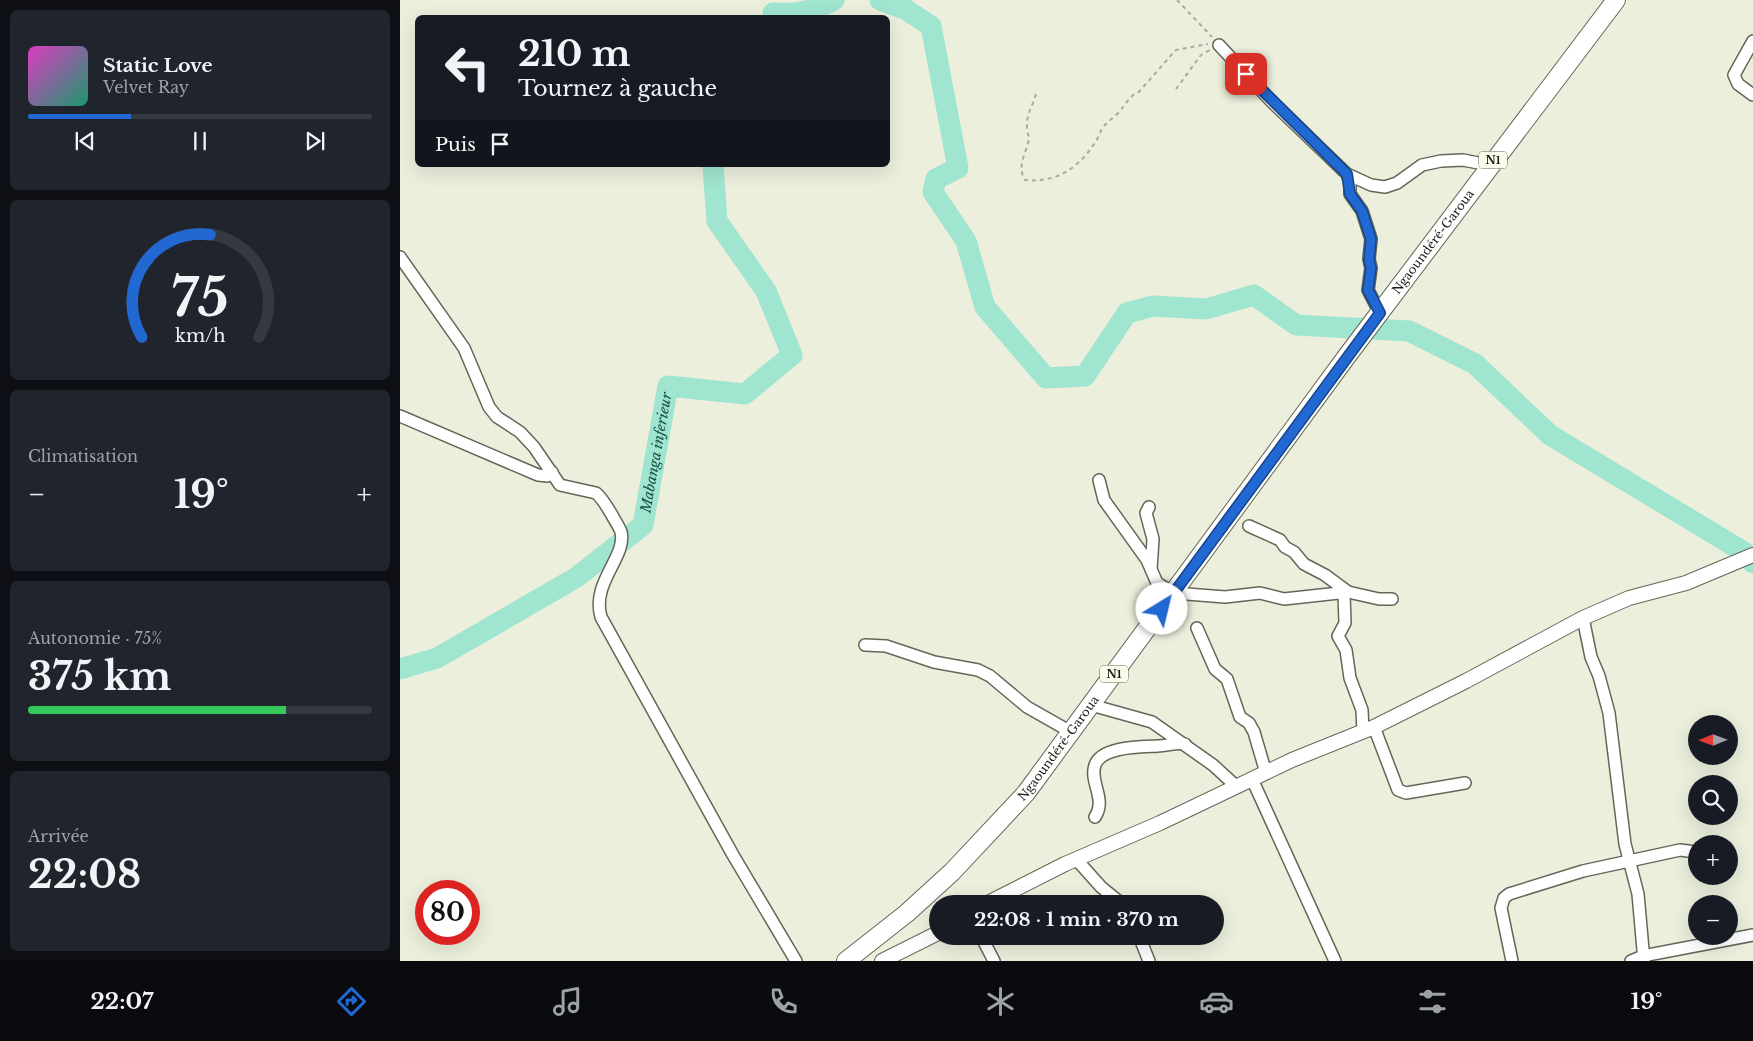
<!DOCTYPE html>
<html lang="fr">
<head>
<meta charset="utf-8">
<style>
  :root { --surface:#171b24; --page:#20242c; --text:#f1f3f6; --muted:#9ea1a6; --line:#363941; --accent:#2168d3 }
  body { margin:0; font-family:"Libre Baskerville",serif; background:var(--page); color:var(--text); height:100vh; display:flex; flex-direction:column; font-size:19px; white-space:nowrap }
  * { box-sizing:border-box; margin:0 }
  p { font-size:16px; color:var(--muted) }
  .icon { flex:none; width:28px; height:28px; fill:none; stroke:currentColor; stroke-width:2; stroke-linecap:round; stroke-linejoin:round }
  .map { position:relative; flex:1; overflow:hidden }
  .sheet { display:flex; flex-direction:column; gap:10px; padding:10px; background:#0d0f14; width:400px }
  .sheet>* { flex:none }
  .top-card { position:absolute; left:15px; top:15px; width:475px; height:152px; border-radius:8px; box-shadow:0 5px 20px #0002; background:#171b24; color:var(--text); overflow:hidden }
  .needle { width:32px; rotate:269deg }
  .controls { position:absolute; left:1288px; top:715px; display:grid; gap:10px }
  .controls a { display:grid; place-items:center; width:50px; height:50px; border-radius:50%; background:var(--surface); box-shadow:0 5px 20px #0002; font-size:25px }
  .speed { position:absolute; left:15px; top:880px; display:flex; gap:10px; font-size:25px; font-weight:700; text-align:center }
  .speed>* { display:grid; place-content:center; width:65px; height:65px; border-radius:50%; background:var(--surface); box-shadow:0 5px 20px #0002; line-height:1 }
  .speed .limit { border:8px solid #d22; background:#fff; color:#111 }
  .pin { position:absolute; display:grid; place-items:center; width:42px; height:42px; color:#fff; margin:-21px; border-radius:10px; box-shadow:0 2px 8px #0006 }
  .me { position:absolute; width:55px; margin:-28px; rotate:36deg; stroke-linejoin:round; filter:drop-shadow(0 0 4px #0008) }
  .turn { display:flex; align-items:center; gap:18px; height:105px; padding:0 20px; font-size:22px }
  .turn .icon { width:65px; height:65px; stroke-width:2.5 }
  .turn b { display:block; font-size:35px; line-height:42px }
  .then { display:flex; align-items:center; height:48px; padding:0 20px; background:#0003; gap:10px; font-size:19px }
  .big { font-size:38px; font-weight:700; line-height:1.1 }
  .sheet .card { flex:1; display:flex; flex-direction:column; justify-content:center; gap:8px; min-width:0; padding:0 18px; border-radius:8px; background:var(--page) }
  .sheet .dial { align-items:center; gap:0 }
  .dial svg { height:130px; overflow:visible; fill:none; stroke:var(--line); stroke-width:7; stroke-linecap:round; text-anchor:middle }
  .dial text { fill:var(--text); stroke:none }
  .song { display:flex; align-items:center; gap:15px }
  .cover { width:60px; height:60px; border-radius:8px; background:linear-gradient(135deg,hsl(310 70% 55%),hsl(160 70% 35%)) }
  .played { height:5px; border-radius:2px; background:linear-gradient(90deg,var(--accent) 30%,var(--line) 30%) }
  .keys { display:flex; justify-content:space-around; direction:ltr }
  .heat { display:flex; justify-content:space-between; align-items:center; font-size:28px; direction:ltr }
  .charge { height:8px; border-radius:4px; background:linear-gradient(90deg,#34c759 75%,var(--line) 0) }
  .trip { position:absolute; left:529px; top:895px; width:295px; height:50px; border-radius:25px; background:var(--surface); box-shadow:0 5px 20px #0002; font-weight:700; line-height:50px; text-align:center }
  .tabs { display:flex; height:80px; justify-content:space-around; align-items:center; background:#090b0e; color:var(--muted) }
  .tabs .icon { width:35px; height:35px }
  .tabs .selected { color:var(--accent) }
  .tabs b { font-size:22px; color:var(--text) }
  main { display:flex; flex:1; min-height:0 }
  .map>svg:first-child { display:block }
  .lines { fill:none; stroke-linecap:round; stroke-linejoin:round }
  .river { stroke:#a0e5d0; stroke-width:21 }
  .minor-casing { stroke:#636757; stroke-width:14 }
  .tertiary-casing { stroke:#636757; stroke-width:16 }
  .trunk-casing { stroke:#636757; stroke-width:20 }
  .path { stroke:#a8ab9c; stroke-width:2; stroke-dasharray:4 4; stroke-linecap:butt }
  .minor { stroke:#fff; stroke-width:11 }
  .tertiary { stroke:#fff; stroke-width:14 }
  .trunk { stroke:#fff; stroke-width:18 }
  .route-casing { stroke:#154489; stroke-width:12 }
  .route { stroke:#2168d3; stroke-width:9 }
  .labels { text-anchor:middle; stroke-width:4.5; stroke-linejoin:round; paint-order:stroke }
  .shield { fill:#f8fcea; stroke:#5e6156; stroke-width:1 }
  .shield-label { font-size:11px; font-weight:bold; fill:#1c1e17 }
  .street-label { font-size:12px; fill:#1c1e17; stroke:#f8fcea }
  .water-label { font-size:14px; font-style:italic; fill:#154e41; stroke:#f8fcea }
</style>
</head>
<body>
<main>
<section class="sheet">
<div class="card">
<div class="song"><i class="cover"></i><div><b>Static Love</b><p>Velvet Ray</p></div></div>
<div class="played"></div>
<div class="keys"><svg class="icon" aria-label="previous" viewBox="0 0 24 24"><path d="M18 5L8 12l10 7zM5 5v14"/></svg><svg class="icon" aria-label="pause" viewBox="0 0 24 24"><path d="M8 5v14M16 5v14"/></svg><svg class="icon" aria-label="next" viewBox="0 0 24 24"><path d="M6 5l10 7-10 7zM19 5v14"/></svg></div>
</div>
<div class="card dial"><svg viewBox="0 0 100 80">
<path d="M14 69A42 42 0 1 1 86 69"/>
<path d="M14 69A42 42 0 0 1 56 6" stroke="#2168d3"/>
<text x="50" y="56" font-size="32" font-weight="700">75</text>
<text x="50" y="72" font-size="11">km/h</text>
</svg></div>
<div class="card"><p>Climatisation</p>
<div class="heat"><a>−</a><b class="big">19°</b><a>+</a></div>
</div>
<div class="card"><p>Autonomie · 75%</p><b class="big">375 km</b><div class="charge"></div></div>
<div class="card"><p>Arrivée</p><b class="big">22:08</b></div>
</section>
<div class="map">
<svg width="1353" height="961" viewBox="0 0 1353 961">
  <rect width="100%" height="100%" fill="#ebefdc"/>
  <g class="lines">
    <g class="river">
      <polyline points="480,0 505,9 531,26 558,168 536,179 533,192 566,241 585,307 646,378 685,376 727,313 753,306 806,309 854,295 896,325 1009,331 1075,364 1150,435 1344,552 1353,563"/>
      <path d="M373,13c23,2 41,-2 61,-13"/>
      <path id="s1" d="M0,669l37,-11 140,-81 66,-52 25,-139 77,8 47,-39 -26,-64 -49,-70 -4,-56"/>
    </g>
    <g class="minor-casing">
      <g id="minor">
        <polyline points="1353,41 1334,75 1338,84 1353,95"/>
        <polyline points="819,45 871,101 947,174 971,185 985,187 997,183 1022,165 1041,161 1063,160 1089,165"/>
        <polyline points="947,174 950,182 950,194 962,211 971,239 969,259 971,268 968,290 980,313"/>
        <path d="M0,257l64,91 25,59 8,10 23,15 14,15 26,38 36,8c7,6 11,14 16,22 3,6 7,11 9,17 6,25 -30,50 -20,85l132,238 63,106"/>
        <polyline points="0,416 138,475 147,476 152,472"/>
        <polyline points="699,480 704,500 747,560 757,583 774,593 825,597 860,593 884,599 948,592 979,599 992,599"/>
        <polyline points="749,507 746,513 753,539 751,569"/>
        <polyline points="849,526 880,540 885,547 894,552 904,564 925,575 948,592"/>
        <polyline points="944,594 945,623 938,636 946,650 950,678 962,710 963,731"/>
        <polyline points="1183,618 1191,657 1199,676 1209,713 1225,844 1238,894 1244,961"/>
        <polyline points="797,628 815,669 827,679 840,717 849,723 854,732 866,773"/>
        <polyline points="465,645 486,646 534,662 578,670 590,676 627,707 671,732"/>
        <polyline points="691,705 752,722 813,765 837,787"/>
        <polyline points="974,727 998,790 1006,793 1065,783"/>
        <polyline points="852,779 935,961"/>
        <path d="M695,817c12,-18 -6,-35 0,-52 7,-19 47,-18 63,-19 10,0 17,-4 27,-2"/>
        <polyline points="676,859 701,887 722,904"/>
        <polyline points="581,936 594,961"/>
        <polyline points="739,936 749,961"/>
        <polyline points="1112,961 1101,908 1104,898 1109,894 1183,871 1280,850 1296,852"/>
        <polyline points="1231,961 1243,956 1353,935"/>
      </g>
    </g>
    <g class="tertiary-casing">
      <g id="tertiary">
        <polyline points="586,904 665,864 760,823 892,760 974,727 1066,681 1183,618 1229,598 1286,583 1353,555"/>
        <polyline points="482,961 538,933"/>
      </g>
    </g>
    <g class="trunk-casing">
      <g id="trunk">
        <path id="s2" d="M446,961l61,-48 45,-41 74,-79 321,-437 269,-356"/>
      </g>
    </g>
    <g class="path">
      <polyline points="777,0 812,37"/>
      <polyline points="776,89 801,55 810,50"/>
      <path d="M636,94c-3,11 -10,21 -9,33 0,6 3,10 1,16 -3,12 -11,24 -3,37 32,3 54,-12 71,-39 3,-4 4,-9 7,-14 5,-6 12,-10 17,-16 6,-7 10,-16 19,-19l34,-39 3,-3 32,-6"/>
    </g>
    <use href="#minor" class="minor"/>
    <use href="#tertiary" class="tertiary"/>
    <use href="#trunk" class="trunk"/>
  </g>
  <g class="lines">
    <g class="route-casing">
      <polyline id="route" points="762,609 980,313 968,290 971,268 969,260 971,239 962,211 950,194 947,174 846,74"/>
    </g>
    <use href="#route" class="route"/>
  </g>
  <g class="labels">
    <g class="shield">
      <rect x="1079" y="151.5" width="28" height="17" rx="4"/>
      <rect x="700" y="665.5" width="28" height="17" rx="4"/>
    </g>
    <g class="shield-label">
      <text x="1093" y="164">N1</text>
      <text x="714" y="678">N1</text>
    </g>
    <g class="street-label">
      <text dy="4" stroke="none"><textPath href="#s2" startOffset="932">Ngaoundéré-Garoua</textPath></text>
      <text dy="4" stroke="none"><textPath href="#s2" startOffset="302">Ngaoundéré-Garoua</textPath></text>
    </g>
    <g class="water-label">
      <text dy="5" stroke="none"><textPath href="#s1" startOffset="358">Mabanga inferieur</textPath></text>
    </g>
  </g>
</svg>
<div class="controls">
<a><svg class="needle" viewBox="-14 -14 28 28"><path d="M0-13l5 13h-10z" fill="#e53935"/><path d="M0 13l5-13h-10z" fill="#9ea1a6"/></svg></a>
<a><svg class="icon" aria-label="search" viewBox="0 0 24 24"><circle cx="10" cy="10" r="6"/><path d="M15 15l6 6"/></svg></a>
<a>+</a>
<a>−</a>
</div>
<div class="speed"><div class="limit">80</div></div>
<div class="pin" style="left:846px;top:74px;background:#d93025"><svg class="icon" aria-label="arrive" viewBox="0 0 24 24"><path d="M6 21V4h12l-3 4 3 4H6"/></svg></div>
<svg class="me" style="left:762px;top:609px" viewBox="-20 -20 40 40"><circle r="19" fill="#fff"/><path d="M0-13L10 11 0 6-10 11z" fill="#2168d3"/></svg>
<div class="trip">22:08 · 1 min · 370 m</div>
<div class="top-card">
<div class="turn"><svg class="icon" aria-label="left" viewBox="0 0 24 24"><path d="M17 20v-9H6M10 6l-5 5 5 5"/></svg><div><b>210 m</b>Tournez à gauche</div></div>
<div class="then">Puis<svg class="icon" aria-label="arrive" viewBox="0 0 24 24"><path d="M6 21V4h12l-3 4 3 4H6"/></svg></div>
</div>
</div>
</main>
<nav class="tabs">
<b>22:07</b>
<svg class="icon selected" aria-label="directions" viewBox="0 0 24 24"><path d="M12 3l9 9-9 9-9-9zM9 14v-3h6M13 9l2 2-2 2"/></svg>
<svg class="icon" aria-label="music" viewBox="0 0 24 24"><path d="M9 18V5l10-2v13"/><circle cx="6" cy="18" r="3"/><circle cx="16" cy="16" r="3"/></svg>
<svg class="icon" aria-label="phone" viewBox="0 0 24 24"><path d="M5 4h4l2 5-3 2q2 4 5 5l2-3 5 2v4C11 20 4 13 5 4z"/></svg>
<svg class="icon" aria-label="climate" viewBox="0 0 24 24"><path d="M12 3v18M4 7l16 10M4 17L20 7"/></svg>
<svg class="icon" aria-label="car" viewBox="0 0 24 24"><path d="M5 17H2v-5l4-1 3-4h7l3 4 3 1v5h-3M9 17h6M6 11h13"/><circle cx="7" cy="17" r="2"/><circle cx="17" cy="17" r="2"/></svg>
<svg class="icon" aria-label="filters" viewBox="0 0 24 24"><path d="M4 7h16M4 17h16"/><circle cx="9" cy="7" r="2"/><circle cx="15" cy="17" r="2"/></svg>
<b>19°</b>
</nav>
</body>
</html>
